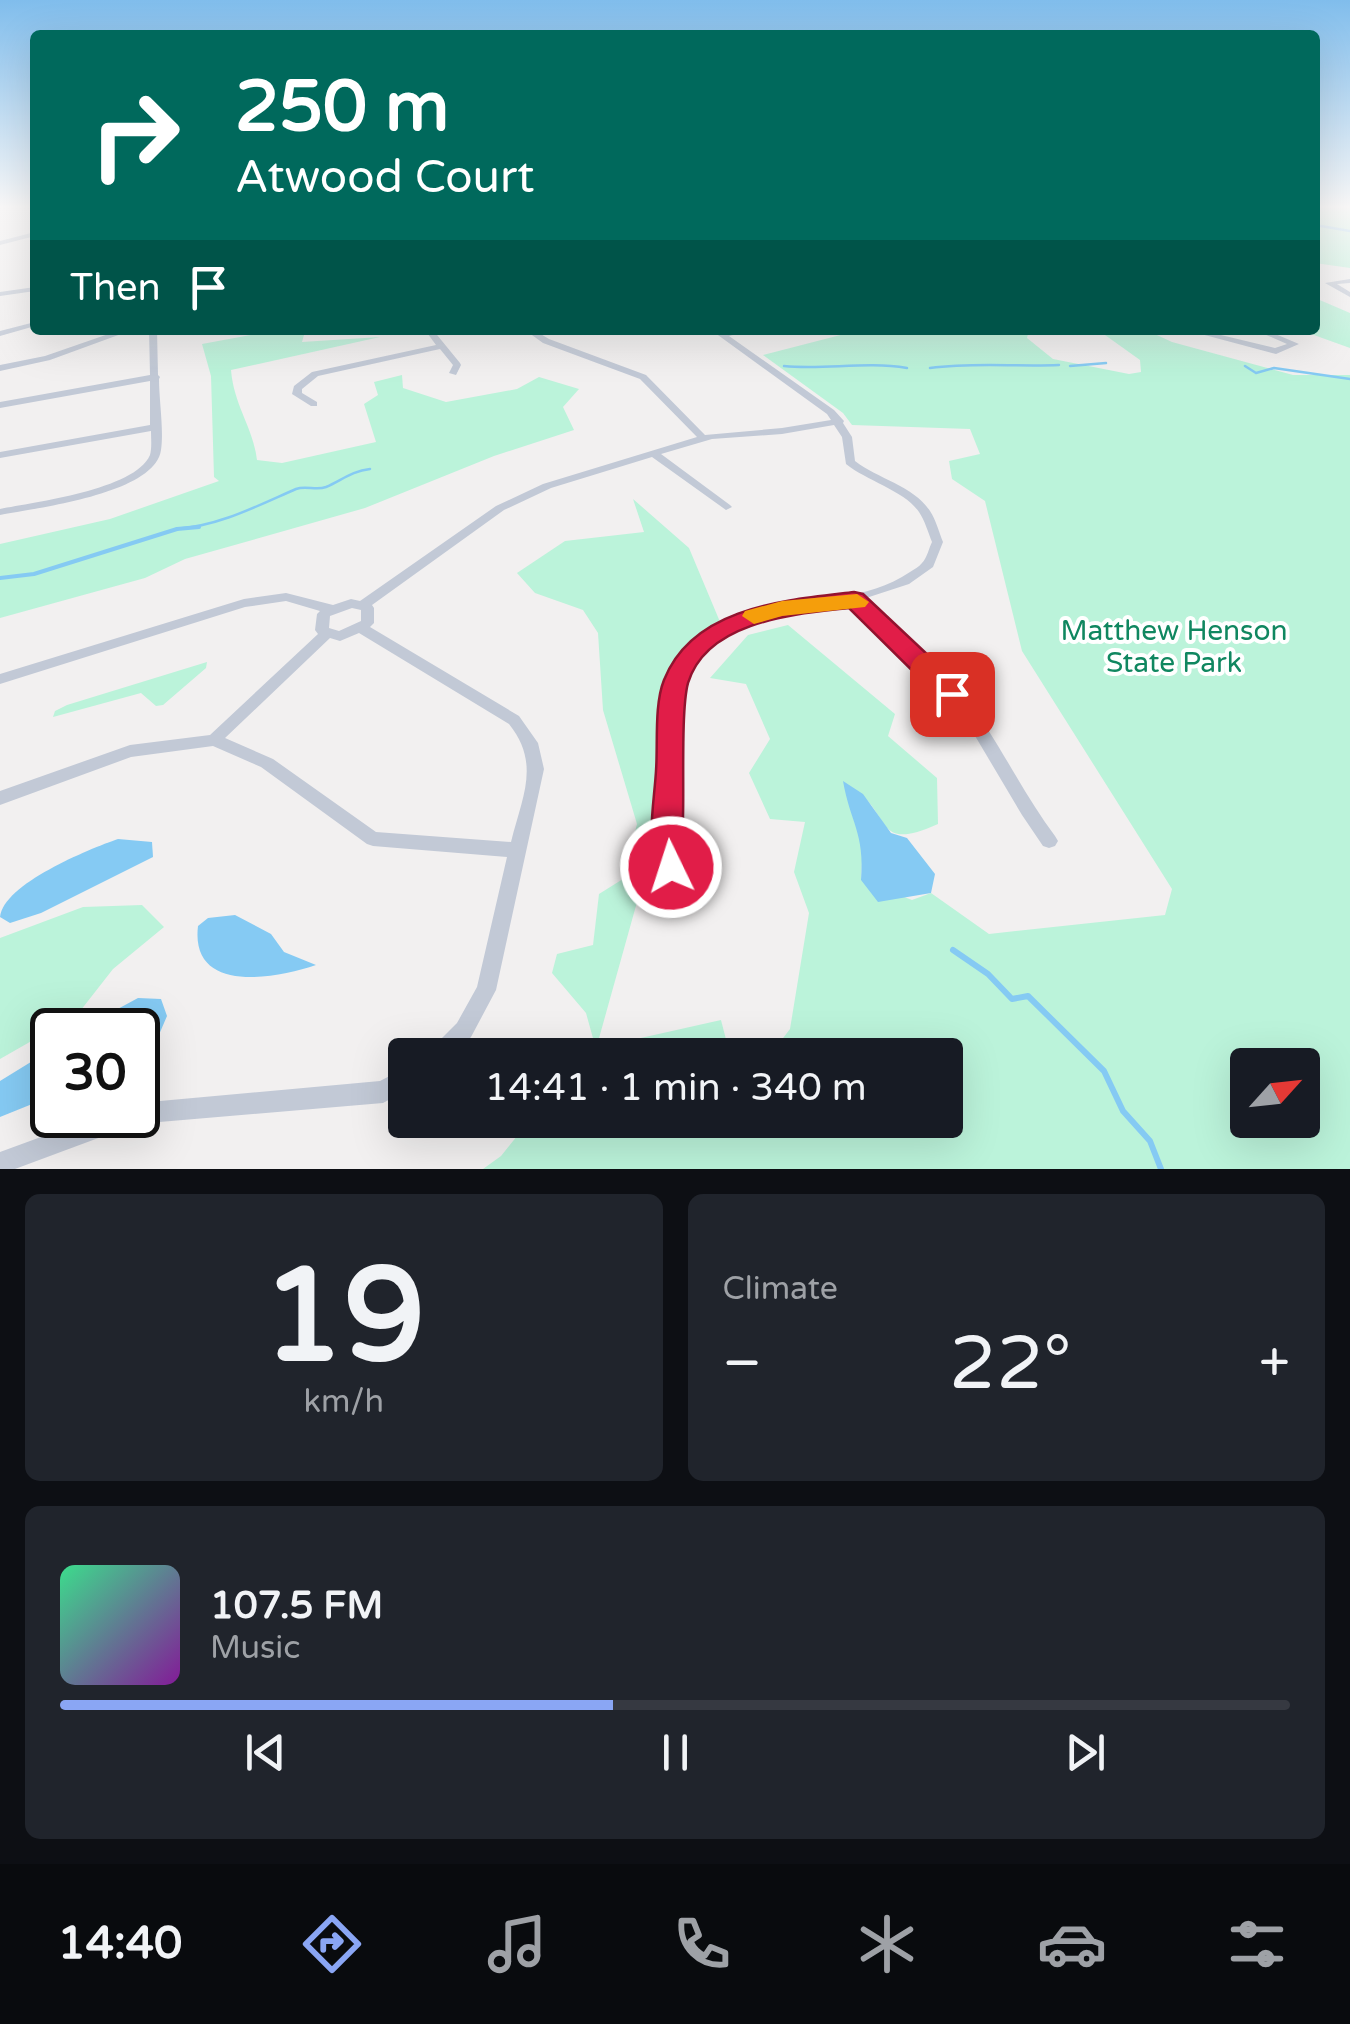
<!DOCTYPE html>
<html lang="en">
<head>
<meta charset="utf-8">
<style>
  :root { --surface:#171b24; --page:#20242c; --text:#f1f3f6; --muted:#9ea1a6; --line:#363941; --accent:#8aa6f4 }
  body { margin:0; font-family:"Varela Round",sans-serif; background:var(--page); color:var(--text); height:100vh; display:flex; flex-direction:column; font-size:38px; white-space:nowrap }
  * { box-sizing:border-box; margin:0 }
  p { font-size:32px; color:var(--muted) }
  .icon { flex:none; width:55px; height:55px; fill:none; stroke:currentColor; stroke-width:2; stroke-linecap:round; stroke-linejoin:round }
  .map { position:relative; height:1169px; overflow:hidden }
  .drawer { display:flex; flex-direction:column; gap:25px; padding:25px; background:#0d0f14; flex:1 }
  .drawer>* { flex:none }
  .top-card { position:absolute; left:30px; top:30px; width:1290px; height:305px; border-radius:10px; box-shadow:0 10px 40px #0002; background:#00695c; color:#fff; overflow:hidden }
  .needle { width:65px; rotate:63deg }
  .tools { position:absolute; left:1230px; top:1048px; display:grid; gap:20px }
  .tools a { display:grid; place-items:center; width:90px; height:90px; border-radius:10px; background:var(--surface); box-shadow:0 10px 40px #0002; font-size:50px }
  .speed { position:absolute; left:30px; top:1008px; display:flex; gap:20px; font-size:50px; font-weight:700; text-align:center }
  .speed>* { display:grid; place-content:center; width:130px; height:130px; border-radius:50%; background:var(--surface); box-shadow:0 10px 40px #0002; line-height:1 }
  .speed .limit { border:5px solid #111; border-radius:15px; background:#fff; color:#111 }
  .pin { position:absolute; display:grid; place-items:center; width:85px; height:85px; color:#fff; margin:-42px; border-radius:20px; box-shadow:0 5px 15px #0006 }
  .me { position:absolute; width:110px; margin:-55px; rotate:356deg; stroke-linejoin:round; filter:drop-shadow(0 0 8px #0008) }
  .turn { display:flex; align-items:center; gap:35px; height:210px; padding:0 40px; font-size:45px }
  .turn .icon { width:130px; height:130px; stroke-width:2.5 }
  .turn b { display:block; font-size:70px; line-height:85px }
  .then { display:flex; align-items:center; height:95px; padding:0 40px; background:#0003; gap:20px; font-size:38px }
  .big { font-size:75px; font-weight:600; line-height:1.1 }
  .drawer .widget { flex:1; display:flex; flex-direction:column; justify-content:center; gap:15px; min-width:0; padding:0 35px; border-radius:15px; background:var(--page) }
  .drawer .dial { align-items:center; gap:0 }
  .dial b { font-size:130px; line-height:1 }
  .song { display:flex; align-items:center; gap:30px }
  .cover { width:120px; height:120px; border-radius:15px; background:linear-gradient(135deg,hsl(150 70% 55%),hsl(290 70% 35%)) }
  .played { height:10px; border-radius:5px; background:linear-gradient(90deg,var(--accent) 45%,var(--line) 45%) }
  .keys { display:flex; justify-content:space-around; direction:ltr }
  .heat { display:flex; justify-content:space-between; align-items:center; font-size:55px; direction:ltr }
  .drawer .tiles { flex:1; display:grid; gap:25px; grid-template-columns:1fr 1fr }
  .widget:last-child { grid-column:span 2 }
  .trip { position:absolute; left:388px; top:1038px; width:575px; height:100px; border-radius:10px; background:var(--surface); box-shadow:0 10px 40px #0002; font-weight:600; line-height:100px; text-align:center }
  .menu { display:flex; height:160px; justify-content:space-around; align-items:center; background:#090b0e; color:var(--muted) }
  .menu .icon { width:70px; height:70px }
  .menu .active { color:var(--accent) }
  .menu b { font-size:45px; color:var(--text) }
  .map>svg:first-child { display:block }
  .green { fill:#bbf3da; fill-rule:evenodd }
  .water { fill:#85caf3 }
  .lines { fill:none; stroke-linecap:round; stroke-linejoin:round }
  .stream-far2 { stroke:#85caf3; stroke-width:2.5 }
  .stream-far1 { stroke:#85caf3; stroke-width:4 }
  .stream { stroke:#85caf3; stroke-width:6 }
  .minor { fill:#c2c9d6; fill-rule:evenodd }
  .route { fill:#e11d48; stroke:#92132f; stroke-width:2.5 }
  .slow { fill:#f59e0b }
  .labels { text-anchor:middle; stroke-width:8; stroke-linejoin:round; paint-order:stroke }
  .park-label { font-size:28px; fill:#108760; stroke:#fff }
</style>
</head>
<body>
<div class="map">
<svg width="1350" height="1169" viewBox="0 0 1350 1169">
  <rect width="100%" height="100%" fill="#f2f0f0"/>
  <g class="green">
    <polygon points="1315,206 1350,206 1350,268 1315,263"/>
    <polygon points="1315,298 1350,313 1350,348 1300,330 1315,330"/>
    <path d="M255,330l49,5 -2,7 78,-5 -149,33c3,36 22,57 26,90l25,3 94,-21 -12,-38 14,-9 -4,-13 28,-7 1,13 43,14 71,-13 22,-12 40,12 -16,18 11,23 -80,26 -129,52 -180,51 -40,19 -145,40v-74l110,-25 109,-38 -5,-4 -3,-101 -9,-32 54,-10z"/>
    <path d="M860,330h169l-2,8 26,21 76,15 12,-2 -1,-12 -42,-30h48l26,12 121,33h57v794h-867l18,-13 29,-36h415v-65h-175l20,-26 19,-116 -15,-41 11,-50 -35,-3 -21,-46 21,-34 -24,-55 -36,-6 38,-43 40,-10 107,89 -7,22 49,42 1,46c-69,31 -42,-15 -94,-41l19,58 -2,39 51,20 19,-7 58,41 176,-19 7,-26 -150,-238 -37,-150 -33,-22 -3,-18 31,-7 -10,-25 -118,-4 -9,-12 -80,-58zM1248,1065h54v55h-54z"/>
    <polygon points="633,499 689,548 723,629 676,682 651,852 596,1049 586,1013 552,973 557,954 593,945 599,894 623,879 637,824 603,710 598,633 583,610 535,593 517,573 565,541 644,532"/>
    <polygon points="207,662 206,668 163,705 156,706 141,693 53,717 55,711 67,705"/>
    <polygon points="142,905 164,927 113,969 77,1015 0,1059 0,938 83,907"/>
    <polygon points="721,1020 730,1055 599,1055 605,1046"/>
  </g>
  <g class="water">
    <path d="M843,781l20,13 28,39 16,5 28,36 -4,19 -53,9 -17,-22c4,-47 -11,-58 -18,-99z"/>
    <path d="M118,839l34,3 1,15 -112,56 -31,10 -10,-6c3,-33 89,-68 118,-78z"/>
    <path d="M235,915l36,19 13,18 32,13c-44,15 -126,28 -118,-39l10,-8z"/>
    <polygon points="138,998 161,999 167,1016 155,1044 138,1056 138,1030 79,1030"/>
    <polygon points="52,1049 52,1096 0,1117 0,1081"/>
  </g>
  <g class="lines">
    <g class="stream-far2">
      <polyline points="1315,225 1350,231"/>
      <path d="M784,366c41,4 82,-5 123,2"/>
      <polyline points="1070,366 1106,363"/>
      <polyline points="1245,366 1256,373 1274,368 1350,379"/>
      <path d="M930,368c46,-6 83,-1 129,-3"/>
      <path d="M176,529c43,-3 81,-23 120,-40 10,-4 20,2 30,-2 16,-7 26,-16 44,-18"/>
    </g>
    <polyline class="stream-far1" points="0,578 34,574 177,529 199,527"/>
    <polyline class="stream" points="953,950 988,974 1012,999 1028,996 1104,1071 1123,1111 1150,1141 1161,1169"/>
    <g class="minor">
      <polygon points="0,206 10,206 0,208"/>
      <polygon points="35,232 35,236 0,245 0,241"/>
      <polygon points="1350,279 1350,283 1337,284 1350,292 1350,297 1325,283"/>
      <polygon points="35,287 35,291 0,296 0,292"/>
      <polygon points="35,322 35,326 0,336 0,331"/>
      <polygon points="120,330 132,330 50,360 0,371 0,365 45,356"/>
      <path d="M149,330h8l1,45 2,2 -1,2c0,21 5,51 2,71 -6,44 -125,58 -161,65v-6c34,-7 135,-19 150,-54 2,-7 1,-17 1,-24l-151,27v-6l150,-27v-44l-150,27v-6l150,-27z"/>
      <polygon points="425,330 433,330 460,363 461,365 456,375 449,373 453,365 440,349 318,376 302,389 302,393 317,402 317,406 311,406 292,394 294,386 312,372 436,345"/>
      <path d="M525,330h9l15,9 97,36 59,60 77,-7 49,-8 -4,-6 -116,-84h9l4,2 27,-2 -22,6 105,74 10,11 -1,2 9,14 3,24c23,18 59,25 75,50 6,9 9,21 13,31l-10,25 -24,17 -46,15c35,32 73,61 102,98 34,44 57,95 90,139l3,5 -3,5 -6,2 -6,-2 -21,-31 -57,-96 -25,-32 -89,-85c-69,17 -130,8 -168,80l-8,156 3,18c21,-3 42,14 35,36 -10,31 -58,27 -59,-7 -1,-9 6,-13 8,-21 2,-8 -3,-21 -3,-30 0,-33 4,-66 6,-99 2,-19 -1,-44 8,-61 13,-23 34,-46 60,-56 56,-23 126,-11 177,-46 4,-3 9,-5 12,-9 5,-5 7,-15 10,-21 -4,-10 -7,-21 -13,-30 -14,-21 -52,-31 -73,-48l-4,-27 -8,-12 -52,9 -70,5 -51,15 69,51 2,2 -6,3 -74,-53 -101,31 -47,22 -132,95 2,3v15l-4,4 149,89 19,27 6,26 -48,221 -25,47 -17,18h-25l3,-7 25,-25 20,-36 30,-130 -134,-11 -6,-2 -106,-77 -48,-21 -82,11 -131,48v-14l130,-46 80,-10 108,-101 -3,-4 2,-16 3,-3 -34,-10 -41,6 -245,77v-10l244,-75 42,-6 47,12 18,-6 9,2 136,-95 47,-22 154,-47 -57,-58 -97,-36zM352,608l9,2v11l-22,10 -10,-3 1,-12zM359,633l150,91c32,40 13,73 2,118l-135,-10 -103,-73 -48,-21 105,-100 10,3zM680,871h8l8,7v12l-7,7h-10l-7,-7v-12z"/>
      <polygon points="1186,330 1200,330 1275,348 1287,344 1255,330 1266,330 1299,344 1276,354"/>
      <polygon points="405,1068 405,1091 383,1103 136,1124 15,1169 0,1169 0,1152 101,1115 138,1115 138,1103 380,1081"/>
    </g>
  </g>
  <linearGradient id="sky" x2="0" y2="1"><stop stop-color="#80bdec"/><stop offset="0.56" stop-color="#f9f8f8"/><stop offset="1" stop-color="#f9f8f8" stop-opacity="0"/></linearGradient>
  <rect width="1350" height="369" fill="url(#sky)"/>
  <path class="route" d="M854,592l9,2 99,93 4,7 -4,7h-19l-94,-93c-52,6 -142,12 -161,75 -7,26 -4,102 -5,133 0,19 7,44 0,61l-12,4 -11,-4c-15,-32 -6,-72 -4,-106 2,-27 -2,-66 8,-91 29,-74 123,-80 190,-88z"/>
  <polygon class="slow" points="857,594 869,602 865,607 782,616 754,624 742,616 745,611 782,601"/>
  <g class="labels">
    <g class="park-label">
      <text x="1174" y="640">Matthew Henson<tspan x="1174" dy="32">State Park</tspan></text>
    </g>
  </g>
</svg>
<div class="tools">
<a><svg class="needle" viewBox="-14 -14 28 28"><path d="M0-13l5 13h-10z" fill="#e53935"/><path d="M0 13l5-13h-10z" fill="#9ea1a6"/></svg></a>
</div>
<div class="speed"><div class="limit">30</div></div>
<div class="pin" style="left:952px;top:694px;background:#d93025"><svg class="icon" aria-label="arrive" viewBox="0 0 24 24"><path d="M6 21V4h12l-3 4 3 4H6"/></svg></div>
<svg class="me" style="left:671px;top:867px" viewBox="-20 -20 40 40"><circle r="17" fill="#e11d48" stroke="#fff" stroke-width="3"/><path d="M0-11L8 9 0 5-8 9z" fill="#fff"/></svg>
<div class="trip">14:41 · 1 min · 340 m</div>
<div class="top-card">
<div class="turn"><svg class="icon" aria-label="right" viewBox="0 0 24 24"><path d="M7 20v-9h11M14 6l5 5-5 5"/></svg><div><b>250 m</b>Atwood Court</div></div>
<div class="then">Then<svg class="icon" aria-label="arrive" viewBox="0 0 24 24"><path d="M6 21V4h12l-3 4 3 4H6"/></svg></div>
</div>
</div>
<section class="drawer">
<div class="tiles">
<div class="widget dial"><b>19</b><p>km/h</p></div>
<div class="widget"><p>Climate</p>
<div class="heat"><a>−</a><b class="big">22°</b><a>+</a></div>
</div>
<div class="widget">
<div class="song"><i class="cover"></i><div><b>107.5 FM</b><p>Music</p></div></div>
<div class="played"></div>
<div class="keys"><svg class="icon" aria-label="previous" viewBox="0 0 24 24"><path d="M18 5L8 12l10 7zM5 5v14"/></svg><svg class="icon" aria-label="pause" viewBox="0 0 24 24"><path d="M8 5v14M16 5v14"/></svg><svg class="icon" aria-label="next" viewBox="0 0 24 24"><path d="M6 5l10 7-10 7zM19 5v14"/></svg></div>
</div>
</div>
</section>
<nav class="menu">
<b>14:40</b>
<svg class="icon active" aria-label="directions" viewBox="0 0 24 24"><path d="M12 3l9 9-9 9-9-9zM9 14v-3h6M13 9l2 2-2 2"/></svg>
<svg class="icon" aria-label="music" viewBox="0 0 24 24"><path d="M9 18V5l10-2v13"/><circle cx="6" cy="18" r="3"/><circle cx="16" cy="16" r="3"/></svg>
<svg class="icon" aria-label="phone" viewBox="0 0 24 24"><path d="M5 4h4l2 5-3 2q2 4 5 5l2-3 5 2v4C11 20 4 13 5 4z"/></svg>
<svg class="icon" aria-label="climate" viewBox="0 0 24 24"><path d="M12 3v18M4 7l16 10M4 17L20 7"/></svg>
<svg class="icon" aria-label="car" viewBox="0 0 24 24"><path d="M5 17H2v-5l4-1 3-4h7l3 4 3 1v5h-3M9 17h6M6 11h13"/><circle cx="7" cy="17" r="2"/><circle cx="17" cy="17" r="2"/></svg>
<svg class="icon" aria-label="filters" viewBox="0 0 24 24"><path d="M4 7h16M4 17h16"/><circle cx="9" cy="7" r="2"/><circle cx="15" cy="17" r="2"/></svg>
</nav>
</body>
</html>
